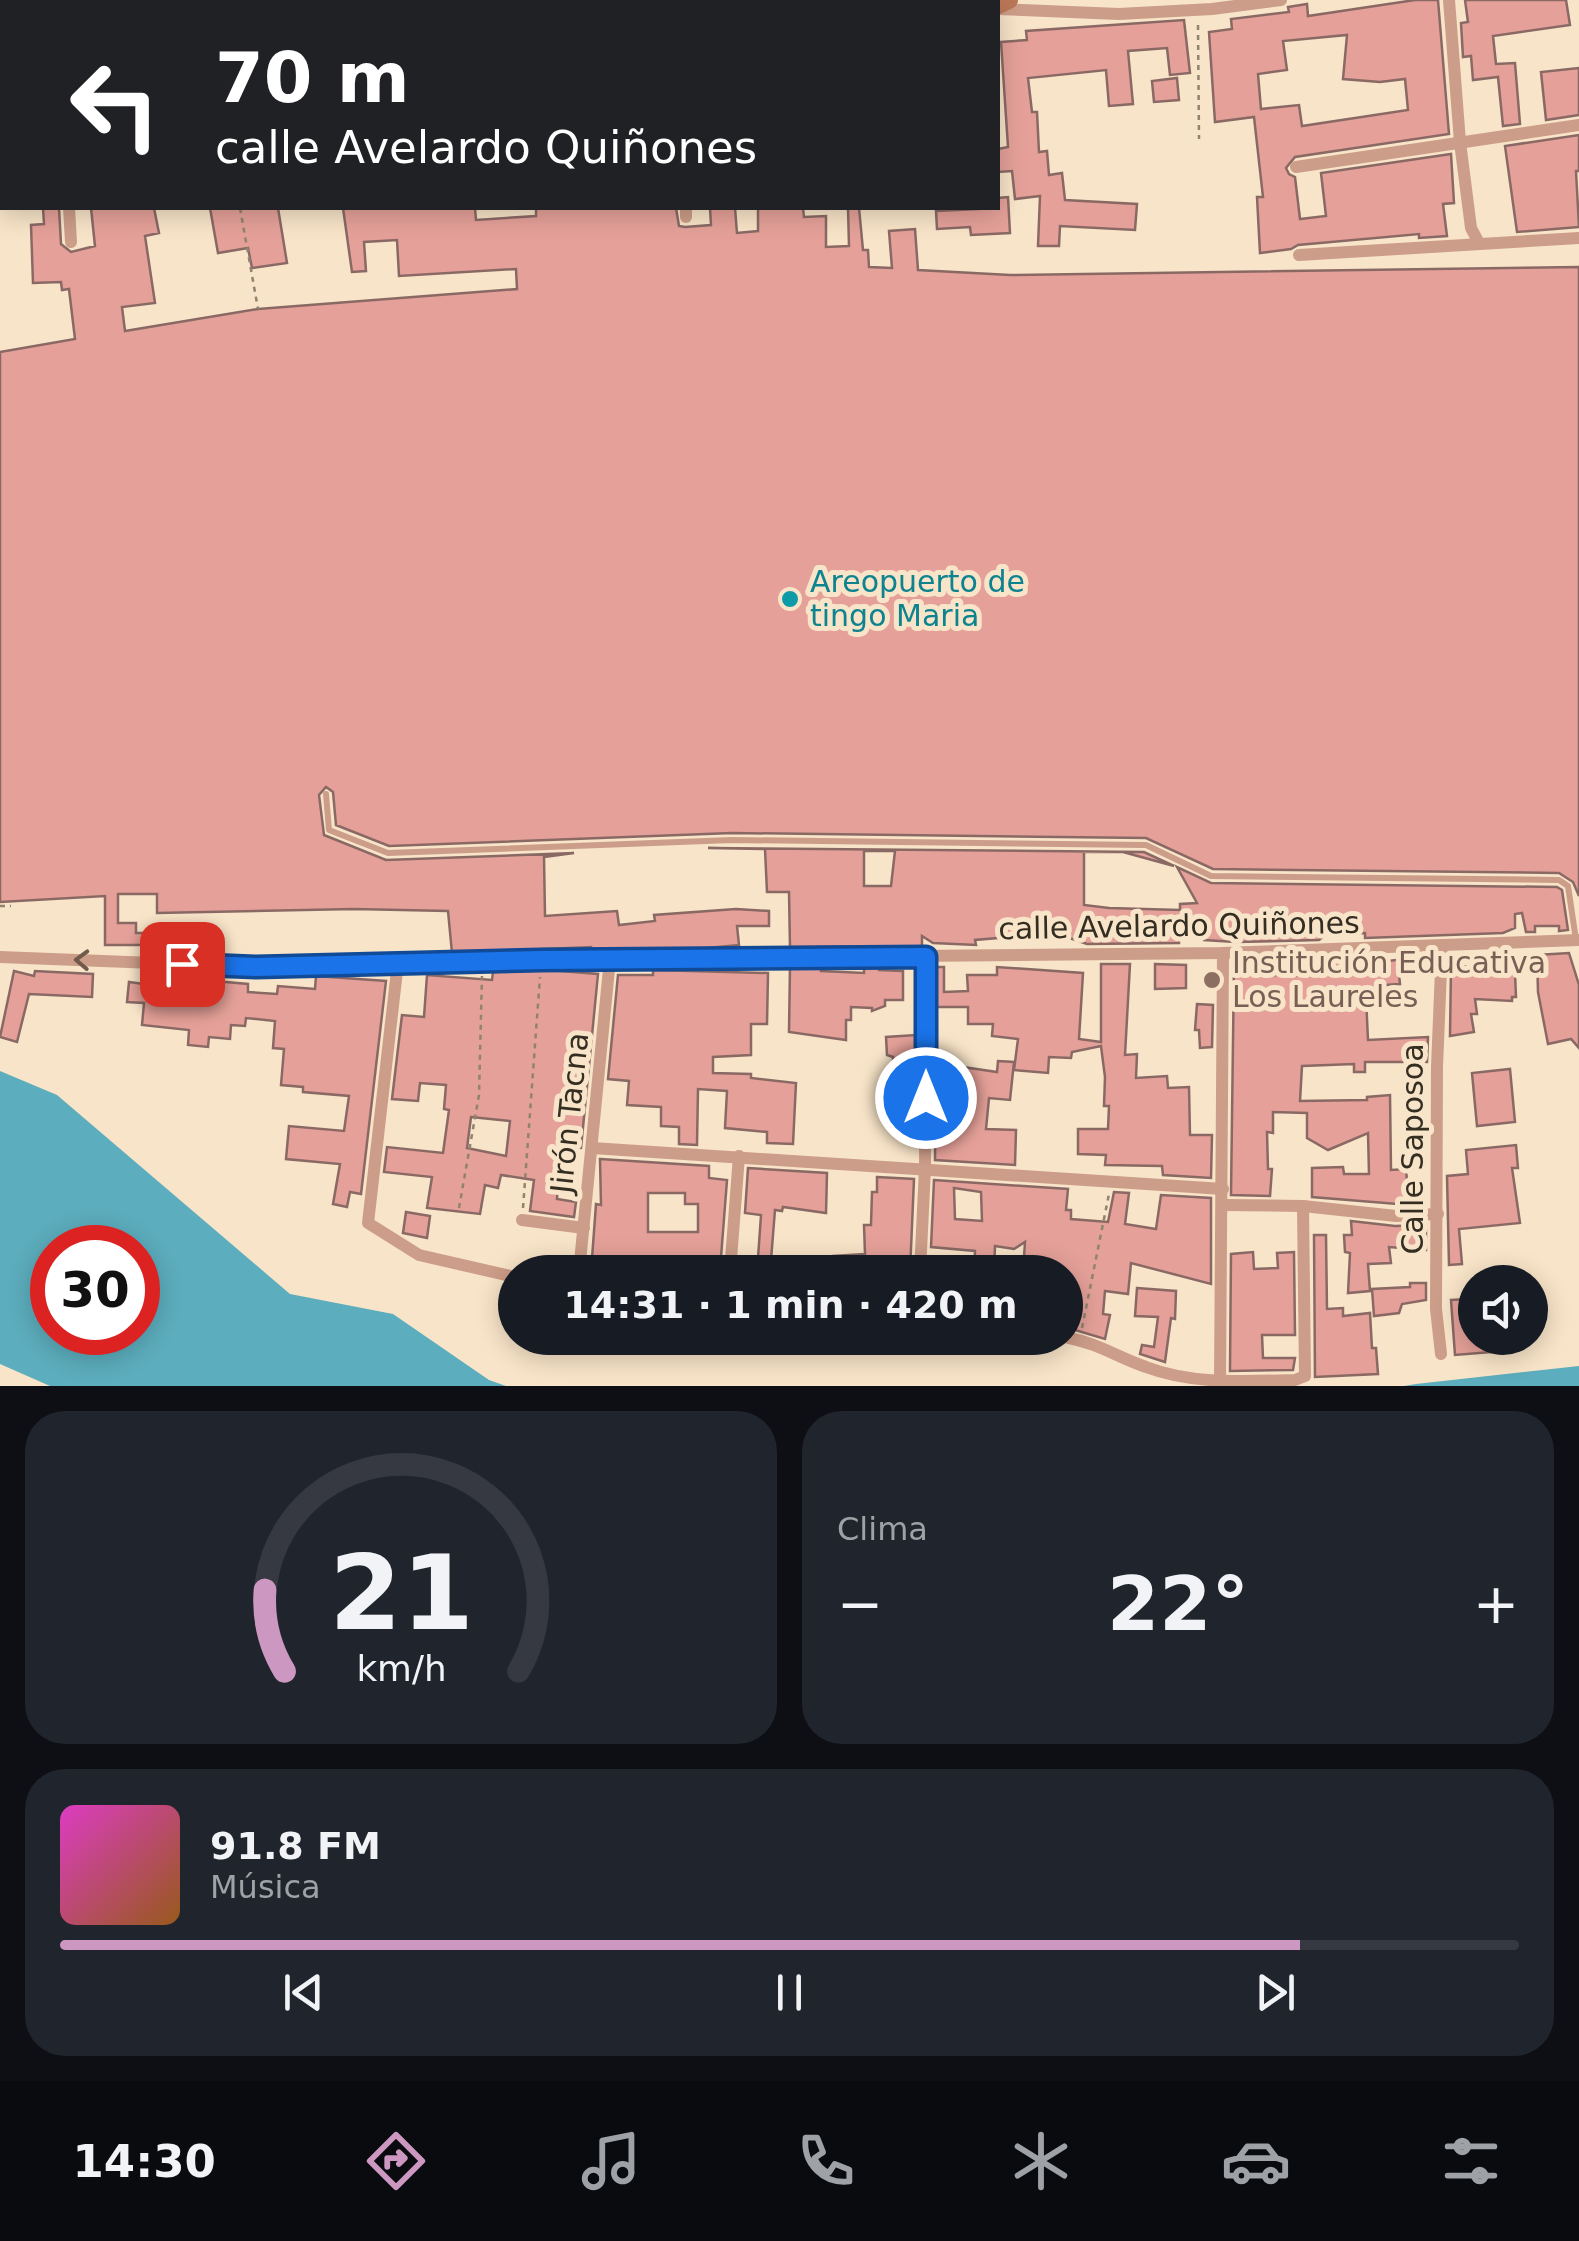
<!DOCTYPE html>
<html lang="es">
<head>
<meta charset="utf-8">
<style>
  :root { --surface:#171b24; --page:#20242c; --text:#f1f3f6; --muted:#9ea1a6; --line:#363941; --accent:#cc98c1 }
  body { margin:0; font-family:"DejaVu Sans",sans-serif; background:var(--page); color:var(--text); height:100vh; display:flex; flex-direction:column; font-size:38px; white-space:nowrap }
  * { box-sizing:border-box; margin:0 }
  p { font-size:32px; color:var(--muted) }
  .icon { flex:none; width:55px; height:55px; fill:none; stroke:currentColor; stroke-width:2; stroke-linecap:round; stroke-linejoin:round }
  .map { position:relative; height:1386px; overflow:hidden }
  .panel { display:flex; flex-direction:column; gap:25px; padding:25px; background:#0d0f14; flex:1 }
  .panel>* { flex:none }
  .banner { position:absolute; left:0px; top:0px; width:1000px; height:210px; box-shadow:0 5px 25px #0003; background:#202124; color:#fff; overflow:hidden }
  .controls { position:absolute; left:1458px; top:1265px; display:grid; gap:20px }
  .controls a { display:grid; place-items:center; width:90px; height:90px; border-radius:50%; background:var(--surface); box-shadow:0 5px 25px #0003; font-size:50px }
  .speed { position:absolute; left:30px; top:1225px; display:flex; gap:20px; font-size:50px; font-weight:700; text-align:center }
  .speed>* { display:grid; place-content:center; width:130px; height:130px; border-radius:50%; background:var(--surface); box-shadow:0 5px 25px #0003; line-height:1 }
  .speed .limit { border:15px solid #d22; background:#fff; color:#111 }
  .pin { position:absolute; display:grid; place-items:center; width:85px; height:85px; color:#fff; margin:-42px; border-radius:20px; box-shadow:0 5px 15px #0006 }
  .me { position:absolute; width:110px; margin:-55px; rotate:0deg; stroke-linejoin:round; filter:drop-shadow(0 0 8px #0008) }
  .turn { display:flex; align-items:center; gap:35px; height:210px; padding:0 50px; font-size:45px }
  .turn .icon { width:130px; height:130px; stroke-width:2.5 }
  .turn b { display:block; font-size:70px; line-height:85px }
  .big { font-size:75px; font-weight:800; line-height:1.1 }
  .panel .card { flex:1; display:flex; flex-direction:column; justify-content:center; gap:15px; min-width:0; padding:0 35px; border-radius:40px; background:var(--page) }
  .panel .dial { align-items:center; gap:0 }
  .dial svg { height:260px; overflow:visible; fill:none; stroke:var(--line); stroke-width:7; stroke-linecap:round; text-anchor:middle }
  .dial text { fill:var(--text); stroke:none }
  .song { display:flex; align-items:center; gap:30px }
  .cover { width:120px; height:120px; border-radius:15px; background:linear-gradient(135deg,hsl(310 70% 55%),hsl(30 70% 35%)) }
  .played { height:10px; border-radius:5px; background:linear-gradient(90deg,var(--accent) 85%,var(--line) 85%) }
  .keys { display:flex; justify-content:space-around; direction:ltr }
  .heat { display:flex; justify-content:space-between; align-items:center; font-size:55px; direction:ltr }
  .panel .tiles { flex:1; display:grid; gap:25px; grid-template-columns:1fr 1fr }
  .card:last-child { grid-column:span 2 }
  .trip { position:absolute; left:498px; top:1255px; width:585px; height:100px; border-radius:50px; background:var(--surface); box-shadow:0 5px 25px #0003; font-weight:800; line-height:100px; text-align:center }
  .menu { display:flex; height:160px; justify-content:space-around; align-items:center; background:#090b0e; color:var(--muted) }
  .menu .icon { width:70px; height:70px }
  .menu .current { color:var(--accent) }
  .menu b { font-size:45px; color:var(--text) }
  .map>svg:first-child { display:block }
  .water { fill:#5cadbd; fill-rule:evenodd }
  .building { fill:#e5a199; stroke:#8a6965; stroke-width:2.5; fill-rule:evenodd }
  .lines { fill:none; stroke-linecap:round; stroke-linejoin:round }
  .path { stroke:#908370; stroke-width:2.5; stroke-dasharray:5 5; stroke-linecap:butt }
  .service { stroke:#cc9d88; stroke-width:6 }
  .minor { stroke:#cc9d88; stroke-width:12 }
  .secondary { stroke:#bc7858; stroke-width:18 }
  .oneway { stroke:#715a4b }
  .route-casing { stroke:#114b97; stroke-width:25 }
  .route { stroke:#1a73e8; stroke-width:18 }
  .culture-dot { fill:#0f9aa8; stroke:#f8e4c8; stroke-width:4 }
  .education-dot { fill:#8d6e63; stroke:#f8e4c8; stroke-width:4 }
  .labels { text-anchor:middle; stroke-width:10; stroke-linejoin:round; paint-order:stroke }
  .culture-label { font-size:30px; fill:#0d838f; stroke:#f8e4c8; text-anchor:start }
  .street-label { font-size:30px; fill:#342d22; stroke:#f8e4c8 }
  .education-label { font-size:30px; fill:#785e54; stroke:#f8e4c8; text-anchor:start }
</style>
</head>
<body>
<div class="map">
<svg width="1579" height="1386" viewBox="0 0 1579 1386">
  <rect width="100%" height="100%" fill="#f8e4c8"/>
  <g class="water">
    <path d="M0,1071l57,24 233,199 103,20 96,66 17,6h-456l-50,-22zM52,1248h86v84h-86z"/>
    <polygon points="1579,1366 1579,1386 1404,1386 1416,1384"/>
  </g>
  <g class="building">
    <path d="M1415,0h23l11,134 -154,23 -9,11 3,6 6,3 5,42 26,-3 -5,-43 130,-19 3,49 -11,1 4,32 -28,2v-4l-121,11 -7,4 -31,4 -3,-56h6l-9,-80 -39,5 -6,-90 23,-3 -1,-10 58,-7 -1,-5 19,-3 1,12zM1347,35l-4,44 37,3 25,-3 3,31 -106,16 -3,-21 -38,4 -3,-35 29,-4 -4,-29z"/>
    <polygon points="1465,0 1566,0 1570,25 1493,36 1496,64 1515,63 1520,124 1503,126 1498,77 1473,80 1471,56 1463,57 1461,23 1468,22"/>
    <polygon points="1184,20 1190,73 1170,75 1167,48 1128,51 1133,104 1109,106 1106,70 1028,78 1032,112 1037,112 1039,152 1047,151 1049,175 1062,173 1065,200 1137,204 1135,230 1060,226 1059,246 1038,246 1040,196 1015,199 1012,171 998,172 998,149 1008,147 1001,42 1027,40 1026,31"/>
    <polygon points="1579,68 1579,115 1546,120 1541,72"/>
    <polygon points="1177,78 1179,100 1154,102 1152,81"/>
    <polygon points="1579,135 1579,171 1576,171 1579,227 1517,232 1505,146"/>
    <polygon points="1008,197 1010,233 971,235 970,227 937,229 936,211 998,208 998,198"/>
    <polygon points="43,208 59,208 61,244 71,252 95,246 91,208 154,208 159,233 145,236 155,303 122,307 125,331 258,309 517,289 516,269 399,276 397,240 364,242 366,271 352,272 343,208 475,208 476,220 536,216 536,208 676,208 679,226 685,227 711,225 710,208 735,208 737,233 758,231 758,208 803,208 804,217 826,216 826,247 849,246 848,208 859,208 863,250 868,250 869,267 892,268 889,231 915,229 918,270 1010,275 1579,267 1579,896 1573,882 1559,873 1213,869 1146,838 732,833 389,846 336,825 333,792 326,787 319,795 324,835 386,860 574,853 544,857 545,916 617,911 619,925 655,921 654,915 736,909 769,911 769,926 737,926 739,945 707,948 591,949 591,947 452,953 448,911 354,909 157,913 157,894 118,894 118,923 136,923 136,933 168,933 168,945 105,945 105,896 0,902 0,352 75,339 69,289 62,290 61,282 33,283 31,225 44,224"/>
    <polygon points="210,208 278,208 287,263 252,268 248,248 218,253"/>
    <path d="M708,848l436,4 30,14 -51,-14h-39v53l25,3 71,2v-6l17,-1 -20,-36 34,16 346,4 5,3 6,40 -9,1v-5h-24v6h-9l-4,-19 -7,1v14l-12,5 -138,5v-5l-22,1 -1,-12 -23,18 -83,2 -32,-2 -1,-19 -24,1v21l-92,1 -35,-12 -41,1 -1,4 -35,3 1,5 -43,-2 -11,-7v10l-132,1 -1,-55h-22l-2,-43zM864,851h31l-4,35h-27z"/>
    <polygon points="1569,953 1579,985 1579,1048 1571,1039 1548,1044 1538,992 1537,955"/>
    <polygon points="1432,955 1431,973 1399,974 1400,984 1385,985 1386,996 1366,997 1368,1040 1428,1037 1427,1062 1365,1062 1365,1072 1354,1072 1354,1064 1302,1066 1300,1101 1367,1100 1367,1097 1390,1095 1391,1170 1406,1169 1409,1205 1312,1197 1312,1168 1343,1167 1344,1174 1369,1174 1368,1133 1328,1150 1307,1138 1307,1113 1273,1112 1273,1133 1267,1132 1268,1169 1272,1169 1270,1196 1231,1195 1234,965 1273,967 1273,975 1311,976 1310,962 1343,960 1343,964 1373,963 1404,959 1404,956"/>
    <polygon points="1101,964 1130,964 1125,1055 1137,1054 1136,1078 1167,1076 1168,1088 1189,1087 1190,1135 1212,1135 1211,1178 1163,1175 1162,1166 1105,1165 1106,1155 1078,1154 1078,1129 1108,1129 1109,1106 1104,1106 1105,1077 1101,1046 1072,1052 1071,1058 1049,1057 1048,1073 1014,1070 1018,1039 992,1036 993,1024 968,1024 968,1007 936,1007 936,967 944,967 944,992 968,991 967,975 997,975 997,967 1083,973 1079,1039 1101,1042"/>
    <polygon points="1155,964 1186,965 1186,988 1155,989"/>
    <polygon points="879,966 879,970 903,971 903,1000 885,1000 885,1006 872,1011 872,1008 851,1007 851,1020 846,1020 846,1040 789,1032 790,967 821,967 821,971 864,973 864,967"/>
    <polygon points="1472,966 1473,973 1485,970 1485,973 1515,973 1516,997 1512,997 1512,1001 1475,999 1477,1014 1471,1014 1474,1032 1450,1036 1451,967"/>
    <path d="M548,970l50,4 -17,174 -20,-2 -4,53 19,3 -2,15 -44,-6 4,-31 -33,-5 -3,13 -13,-3 -5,29 -53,-6 5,-31 -48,-5 3,-25 56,6 6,-43 -5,-1 2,-24 -26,-2 -2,18 -26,-2 10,-84 22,2 3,-42 65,5 1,-8zM471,1117l39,4 -4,35 -39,-8z"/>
    <polygon points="653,970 768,973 767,1024 751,1024 751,1055 713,1057 713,1073 751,1074 751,1078 796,1083 793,1144 767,1143 767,1132 725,1128 727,1091 698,1089 697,1145 679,1144 679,1127 661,1126 661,1107 627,1105 629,1081 608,1079 618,975 653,975"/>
    <polygon points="14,971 34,976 35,971 93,974 92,997 29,994 17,1042 0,1037"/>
    <polygon points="316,976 386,981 361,1194 350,1192 347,1207 333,1204 340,1164 286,1159 289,1126 344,1131 349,1096 303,1092 303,1087 281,1085 284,1049 273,1048 275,1021 246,1018 245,1026 231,1025 230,1039 209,1037 208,1047 188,1045 189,1030 142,1025 144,1003 127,1002 129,982 144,984 143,990 179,993 181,978 248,984 248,992 277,994 278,986 315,989"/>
    <polygon points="1197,1004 1213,1005 1212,1047 1200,1048 1199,1030 1195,1030"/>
    <polygon points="916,1035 915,1083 904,1082 905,1065 893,1065 893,1057 887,1055 886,1037"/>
    <polygon points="998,1061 1014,1062 1010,1100 989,1098 986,1129 1016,1130 1015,1165 935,1160 936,1063 997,1072"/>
    <polygon points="1510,1069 1515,1122 1477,1126 1472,1073"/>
    <polygon points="1516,1145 1518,1168 1512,1168 1520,1223 1459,1229 1462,1264 1449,1265 1447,1176 1468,1174 1466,1150"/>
    <path d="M600,1159l109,7v12l18,2 -7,90 -129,2 5,-68 5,1zM648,1193h37v11h13v28h-50z"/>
    <polygon points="748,1168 827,1173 826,1213 783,1207 782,1211 775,1210 771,1260 798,1261 797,1272 746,1272 748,1257 758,1258 761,1215 745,1213"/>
    <polygon points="877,1177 914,1179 910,1272 831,1272 833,1256 865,1254 864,1225 871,1225 872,1192 877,1192"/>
    <path d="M934,1180l134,9 -2,21h5v9l37,3 6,-30 15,1 -4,31 31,5 5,-34 50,3v86l-80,-21 -3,31 -23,-3 -2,23 7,1 -5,24 -40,-12 3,-55h-45l2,-30 -11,7 -19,-3 -1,26h-20l1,-21 -44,-4zM954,1188l27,4 1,29 -27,-2z"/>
    <polygon points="406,1212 430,1216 427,1238 403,1233"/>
    <polygon points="1351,1221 1395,1226 1426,1225 1426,1250 1389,1247 1391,1263 1368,1264 1370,1291 1348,1293 1350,1253 1345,1252 1344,1235 1352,1235"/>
    <polygon points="1314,1235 1326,1235 1327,1309 1343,1308 1343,1316 1370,1313 1372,1348 1376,1348 1378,1374 1315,1377"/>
    <polygon points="1253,1252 1254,1269 1278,1268 1277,1253 1294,1252 1295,1335 1262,1335 1263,1358 1295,1358 1293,1370 1230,1371 1231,1254"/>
    <polygon points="1410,1283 1426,1283 1426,1300 1402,1304 1399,1313 1374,1316 1372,1289 1410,1287"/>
    <polygon points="1137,1288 1176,1291 1175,1319 1171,1318 1165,1362 1140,1354 1142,1345 1154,1347 1158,1317 1135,1316"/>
    <polygon points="1468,1299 1470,1321 1475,1321 1475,1338 1515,1338 1516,1350 1455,1355 1451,1300"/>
  </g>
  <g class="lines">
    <g class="path">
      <polyline points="1198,25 1199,139"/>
      <polyline points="240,208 258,309"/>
      <polyline points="0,906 11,906"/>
      <polyline points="459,1208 479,1095 482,976"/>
      <polyline points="523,1208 540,977"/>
      <polyline points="1082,1328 1109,1194"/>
    </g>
    <polyline class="service" points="326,794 329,830 388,853 732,840 1146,845 1211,876 1559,880 1568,886 1576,940"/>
    <g class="minor">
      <polyline points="128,0 130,2"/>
      <polyline points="307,0 308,2"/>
      <polyline points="529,0 529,2"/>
      <polyline points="737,0 737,2"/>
      <polyline points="863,0 863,2"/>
      <polyline points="989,0 989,2"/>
      <polyline points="1449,0 1460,142 1471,228 1479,243"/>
      <polyline points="998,9 1119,14 1212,9 1281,0"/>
      <polyline points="1296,167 1579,125"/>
      <polyline points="69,208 71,242"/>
      <polyline points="686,208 686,217"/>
      <polyline points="1299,255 1579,238"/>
      <polyline points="0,957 256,967 610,959 1223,953 1579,940"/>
      <polyline points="398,962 368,1223 419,1255 515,1277"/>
      <polyline points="592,1148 1223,1189"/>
      <polyline points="1223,1205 1303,1206 1396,1216 1438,1214"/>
      <polyline points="522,1220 584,1228"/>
      <polyline points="579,1272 610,959"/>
      <polyline points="730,1272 739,1156"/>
      <polyline points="920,1272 925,1168 926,957"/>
      <path d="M1065,1337c35,7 50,19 81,30 47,18 100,14 149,13l10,-4 -2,-170"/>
      <polyline points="1441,1354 1436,1309 1437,1067 1442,945"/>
      <polyline points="1220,1381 1223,953"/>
    </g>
    <g class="secondary">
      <polyline points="998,5 1009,0"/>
      <polyline points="0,122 2,121"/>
    </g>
  </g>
  <defs><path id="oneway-chevron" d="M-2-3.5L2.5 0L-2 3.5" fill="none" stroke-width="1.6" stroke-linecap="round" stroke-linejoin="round" transform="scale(2.5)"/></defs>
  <use class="oneway" href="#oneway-chevron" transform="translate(82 960) rotate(-178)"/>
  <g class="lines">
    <g class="route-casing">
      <polyline id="route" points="182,964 256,967 541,960 926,957 926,1098"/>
    </g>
    <use href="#route" class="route"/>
  </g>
  <circle class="culture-dot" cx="790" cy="599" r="10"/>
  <circle class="education-dot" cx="1212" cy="980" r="10"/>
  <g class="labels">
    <g class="culture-label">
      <text x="810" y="592">Areopuerto de<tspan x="810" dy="34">tingo Maria</tspan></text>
    </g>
    <g class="street-label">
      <text transform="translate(1179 926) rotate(-1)" y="10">calle Avelardo Quiñones</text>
      <text transform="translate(570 1113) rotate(-84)" y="10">Jirón Tacna</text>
      <text transform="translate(1413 1149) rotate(-90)" y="10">Calle Saposoa</text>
    </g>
    <g class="education-label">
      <text x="1232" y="973">Institución Educativa<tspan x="1232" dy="34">Los Laureles</tspan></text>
    </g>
  </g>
</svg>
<div class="controls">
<a><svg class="icon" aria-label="sound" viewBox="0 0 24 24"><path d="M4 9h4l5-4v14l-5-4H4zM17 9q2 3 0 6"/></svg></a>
</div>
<div class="speed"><div class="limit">30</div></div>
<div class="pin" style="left:182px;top:964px;background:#d93025"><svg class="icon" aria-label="arrive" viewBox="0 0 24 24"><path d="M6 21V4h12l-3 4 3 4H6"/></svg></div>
<svg class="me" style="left:926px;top:1098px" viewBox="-20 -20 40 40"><circle r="17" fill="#1a73e8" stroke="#fff" stroke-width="3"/><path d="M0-11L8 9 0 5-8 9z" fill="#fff"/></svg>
<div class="trip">14:31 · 1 min · 420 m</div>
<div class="banner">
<div class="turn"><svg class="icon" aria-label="left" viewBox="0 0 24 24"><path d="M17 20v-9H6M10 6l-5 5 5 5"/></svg><div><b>70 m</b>calle Avelardo Quiñones</div></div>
</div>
</div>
<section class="panel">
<div class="tiles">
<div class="card dial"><svg viewBox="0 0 100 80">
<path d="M14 69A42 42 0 1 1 86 69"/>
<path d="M14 69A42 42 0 0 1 8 44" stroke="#cc98c1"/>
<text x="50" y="56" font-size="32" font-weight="700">21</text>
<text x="50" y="72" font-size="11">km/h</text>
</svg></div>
<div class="card"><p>Clima</p>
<div class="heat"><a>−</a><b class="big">22°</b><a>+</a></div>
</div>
<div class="card">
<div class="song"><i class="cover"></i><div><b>91.8 FM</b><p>Música</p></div></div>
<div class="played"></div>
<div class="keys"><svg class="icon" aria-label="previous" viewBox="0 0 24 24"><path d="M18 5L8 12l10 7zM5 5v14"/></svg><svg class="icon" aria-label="pause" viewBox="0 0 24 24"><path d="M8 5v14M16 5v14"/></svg><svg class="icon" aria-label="next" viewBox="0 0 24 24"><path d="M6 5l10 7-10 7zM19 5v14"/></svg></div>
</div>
</div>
</section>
<nav class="menu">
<b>14:30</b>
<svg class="icon current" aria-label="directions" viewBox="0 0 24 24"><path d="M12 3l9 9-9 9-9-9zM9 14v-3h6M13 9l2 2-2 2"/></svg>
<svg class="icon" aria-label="music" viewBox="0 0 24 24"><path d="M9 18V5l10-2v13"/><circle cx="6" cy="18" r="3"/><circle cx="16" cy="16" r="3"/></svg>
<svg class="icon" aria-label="phone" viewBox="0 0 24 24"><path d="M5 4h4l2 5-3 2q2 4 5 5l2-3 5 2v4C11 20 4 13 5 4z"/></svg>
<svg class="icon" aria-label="climate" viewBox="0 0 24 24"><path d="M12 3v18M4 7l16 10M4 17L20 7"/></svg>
<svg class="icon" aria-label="car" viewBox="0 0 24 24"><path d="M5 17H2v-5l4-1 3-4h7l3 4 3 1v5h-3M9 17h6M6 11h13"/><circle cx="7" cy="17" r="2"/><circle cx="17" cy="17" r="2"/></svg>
<svg class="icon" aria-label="filters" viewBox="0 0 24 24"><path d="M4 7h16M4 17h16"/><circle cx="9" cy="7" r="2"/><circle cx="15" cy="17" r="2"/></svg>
</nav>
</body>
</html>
